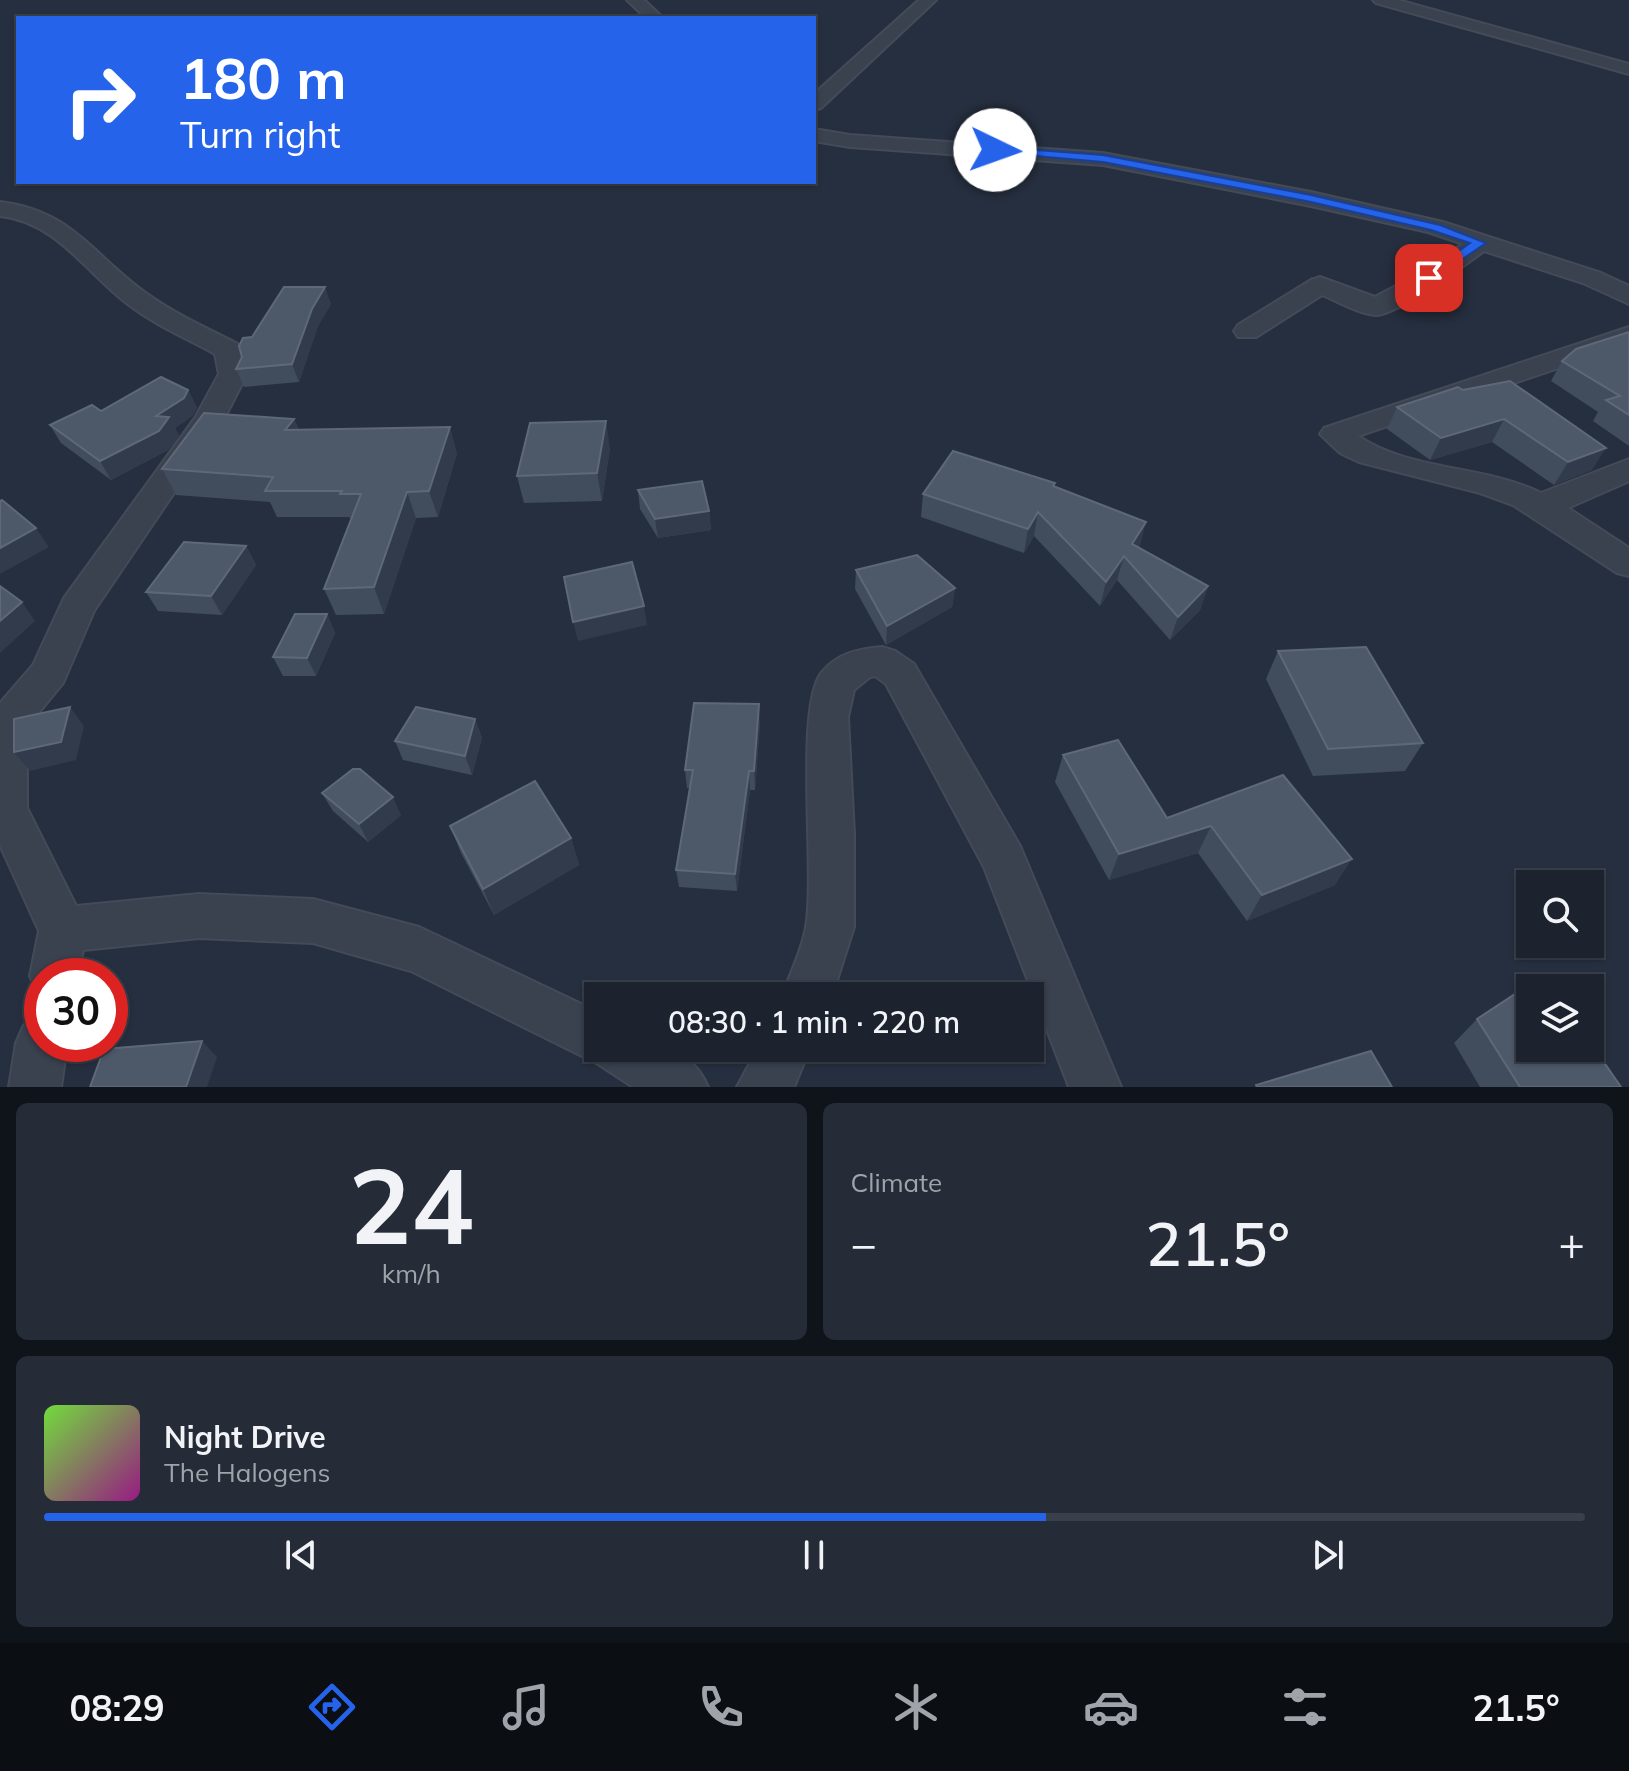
<!DOCTYPE html>
<html lang="en">
<head>
<meta charset="utf-8">
<style>
  :root { --surface:#1c232f; --page:#252b37; --text:#f1f3f6; --muted:#a0a4aa; --line:#3a404b; --accent:#2563eb }
  body { margin:0; font-family:Mulish,sans-serif; background:var(--page); color:var(--text); height:100vh; display:flex; flex-direction:column; font-size:30px; white-space:nowrap }
  * { box-sizing:border-box; margin:0 }
  p { font-size:26px; color:var(--muted) }
  .icon { flex:none; width:44px; height:44px; fill:none; stroke:currentColor; stroke-width:2; stroke-linecap:round; stroke-linejoin:round }
  .map { position:relative; height:1087px; overflow:hidden }
  .side { display:flex; flex-direction:column; gap:16px; padding:16px; background:#0f131a; flex:1 }
  .side>* { flex:none }
  .guide { position:absolute; left:16px; top:16px; width:800px; height:168px; border-radius:0px; box-shadow:0 2px 6px #0004,0 0 0 2px var(--line); background:#2563eb; color:#fff; overflow:hidden }
  .buttons { position:absolute; left:1516px; top:870px; display:grid; gap:16px }
  .buttons a { display:grid; place-items:center; width:88px; height:88px; border-radius:0px; background:var(--surface); box-shadow:0 2px 6px #0004,0 0 0 2px var(--line); font-size:40px }
  .speed { position:absolute; left:24px; top:958px; display:flex; gap:16px; font-size:40px; font-weight:700; text-align:center }
  .speed>* { display:grid; place-content:center; width:104px; height:104px; border-radius:50%; background:var(--surface); box-shadow:0 2px 6px #0004,0 0 0 2px var(--line); line-height:1 }
  .speed .limit { border:12px solid #d22; background:#fff; color:#111 }
  .pin { position:absolute; display:grid; place-items:center; width:68px; height:68px; color:#fff; margin:-34px; border-radius:16px; box-shadow:0 4px 12px #0006 }
  .me { position:absolute; width:88px; margin:-44px; rotate:93deg; stroke-linejoin:round; filter:drop-shadow(0 0 6px #0008) }
  .turn { display:flex; align-items:center; gap:28px; height:168px; padding:0 32px; font-size:36px }
  .turn .icon { width:104px; height:104px; stroke-width:2.5 }
  .turn b { display:block; font-size:56px; line-height:68px }
  .big { font-size:60px; font-weight:600; line-height:1.1 }
  .side .tile { flex:1; display:flex; flex-direction:column; justify-content:center; gap:12px; min-width:0; padding:0 28px; border-radius:12px; background:var(--page) }
  .side .dial { align-items:center; gap:0 }
  .dial b { font-size:104px; line-height:1 }
  .song { display:flex; align-items:center; gap:24px }
  .cover { width:96px; height:96px; border-radius:12px; background:linear-gradient(135deg,hsl(100 70% 55%),hsl(310 70% 35%)) }
  .played { height:8px; border-radius:4px; background:linear-gradient(90deg,var(--accent) 65%,var(--line) 65%) }
  .keys { display:flex; justify-content:space-around; direction:ltr }
  .heat { display:flex; justify-content:space-between; align-items:center; font-size:44px; direction:ltr }
  .side .tiles { flex:1; display:grid; gap:16px; grid-template-columns:1fr 1fr }
  .tile:last-child { grid-column:span 2 }
  .trip { position:absolute; left:584px; top:982px; width:460px; height:80px; border-radius:0px; background:var(--surface); box-shadow:0 2px 6px #0004,0 0 0 2px var(--line); font-weight:600; line-height:80px; text-align:center }
  .menu { display:flex; height:128px; justify-content:space-around; align-items:center; background:#0b0e13; color:var(--muted) }
  .menu .icon { width:56px; height:56px }
  .menu .current { color:var(--accent) }
  .menu b { font-size:36px; color:var(--text) }
  .map>svg:first-child { display:block }
  .lines { fill:none; stroke-linecap:round; stroke-linejoin:round }
  .minor-casing { stroke:#434a58; stroke-width:4 }
  .minor { fill:#3a414f; fill-rule:evenodd }
  .wall { fill:#414c5d }
  .shaded-wall { fill:#313b4c }
  .building { fill:#4d5869; stroke:#5e6878; stroke-width:2 }
  .route { fill:#2563eb; stroke:#184099; stroke-width:2 }
</style>
</head>
<body>
<div class="map">
<svg width="1629" height="1087" viewBox="0 0 1629 1087">
  <rect width="100%" height="100%" fill="#262f3f"/>
  <g class="lines">
    <g class="minor-casing">
      <g id="minor">
        <polygon points="627,0 644,0 663,18 646,18"/>
        <polygon points="919,0 936,0 821,108 814,110 814,94"/>
        <polygon points="1373,0 1398,0 1629,64 1629,74 1376,3"/>
        <path d="M814,129l36,6 253,18 208,39 132,30 158,51 28,13v18l-46,-21 -99,-32c-19,14 -87,64 -108,64 -17,-1 -39,-14 -54,-20l-66,42h-18l-4,-6 4,-6 73,-45 9,-3 55,20 45,-24 43,-29 -35,-12 -117,-26 -208,-41 -253,-18 -36,-6z"/>
        <path d="M0,202c75,9 94,56 150,94 27,19 58,33 88,48l9,30 -23,45 -130,192 -31,72 -36,44v81l49,98 123,-12 114,5 106,28 179,85v36c44,0 90,-9 110,39h-75l-35,-23 -187,-93 -98,-28 -114,-5 -116,12 -5,26h-36v19l-5,-2 -7,-17 9,-45 -39,-86v-142l33,-38 31,-67 131,-180 24,-44 -4,-20c-29,-16 -60,-29 -86,-49 -43,-32 -72,-83 -129,-89z"/>
        <path d="M1629,327v17l-271,92c51,35 127,29 183,57l88,-34v22l-61,27 61,40v28l-12,-3 -104,-68 -33,-12 -121,-31 -19,-9 -20,-19 4,-6z"/>
        <path d="M882,647l13,4 19,13 106,182 101,241h-52l-85,-220 -98,-183 -11,-8 -5,1 -16,13 -6,27 6,117v93l-22,69h-50c8,-22 20,-46 24,-69 10,-54 -12,-221 16,-255 16,-19 37,-23 60,-25z"/>
        <polygon points="42,1017 42,1044 67,1044 61,1087 9,1087 16,1043 24,1025"/>
        <polygon points="758,1048 810,1048 794,1087 737,1087"/>
      </g>
    </g>
    <use href="#minor" class="minor"/>
  </g>
  <g class="wall">
    <polygon points="331,304 318,326 299,382 244,387 236,369 252,337"/>
    <polygon points="1629,332 1629,446 1593,421 1598,412 1551,381 1562,361"/>
    <polygon points="1458,387 1592,470 1554,485 1492,442 1430,460 1387,429 1397,407"/>
    <polygon points="188,390 197,408 192,416 175,428 179,436 168,450 111,480 61,443 50,425 101,411"/>
    <polygon points="294,419 299,430 457,453 438,517 416,518 384,614 336,615 324,589 351,520 349,517 277,517 270,502 176,495 162,469"/>
    <polygon points="610,448 602,501 524,503 517,476"/>
    <polygon points="1054,486 1140,546 1139,547 1208,586 1200,610 1170,640 1117,580 1100,606 1034,536 1024,553 921,517 923,494"/>
    <polygon points="638,490 709,511 711,530 658,538 640,509"/>
    <polygon points="246,546 256,565 222,615 158,611 146,592"/>
    <polygon points="856,570 955,588 952,607 886,645 855,589"/>
    <polygon points="327,614 335,633 316,676 283,676 273,657"/>
    <polygon points="1278,651 1423,743 1405,771 1313,776 1266,679"/>
    <polygon points="475,719 482,738 472,775 403,760 395,741"/>
    <polygon points="760,723 755,790 750,790 737,891 679,887 676,870 690,788 687,788 685,770"/>
    <polygon points="1063,755 1167,818 1283,775 1335,885 1247,921 1198,853 1109,880 1055,782"/>
    <polygon points="322,793 401,815 368,842 333,811"/>
    <polygon points="450,826 571,838 579,865 494,915 461,853"/>
    <polygon points="1477,1019 1621,1087 1480,1087 1454,1043"/>
  </g>
  <g class="shaded-wall">
    <polygon points="325,287 331,304 318,326 299,382 292,364 312,309"/>
    <polygon points="188,390 197,408 192,416 175,428 179,436 168,450 111,480 100,461"/>
    <polygon points="294,419 305,445 285,430"/>
    <polygon points="1504,419 1492,442 1430,460 1441,438"/>
    <polygon points="606,421 610,448 602,501 597,473"/>
    <polygon points="450,427 457,453 438,517 429,491"/>
    <polygon points="1606,448 1592,470 1554,485 1568,462"/>
    <polygon points="407,492 416,518 384,614 374,587"/>
    <polygon points="709,511 711,530 658,538 655,519"/>
    <polygon points="1038,512 1034,536 1024,553 1028,529"/>
    <polygon points="1146,522 1140,546 1129,562 1132,544"/>
    <polygon points="36,528 49,547 0,574 0,548"/>
    <polygon points="246,546 256,565 222,615 211,596"/>
    <polygon points="1124,556 1117,580 1100,606 1106,582"/>
    <polygon points="1208,586 1200,610 1170,640 1178,617"/>
    <polygon points="955,588 952,607 886,645 887,626"/>
    <polygon points="22,602 35,621 0,653 0,621"/>
    <polygon points="644,606 647,625 578,641 573,622"/>
    <polygon points="327,614 335,633 316,676 307,658"/>
    <polygon points="759,704 760,723 755,790 754,771"/>
    <polygon points="70,707 84,726 76,760 30,771 14,752"/>
    <polygon points="475,719 482,738 472,775 465,756"/>
    <polygon points="749,771 750,790 737,891 735,874"/>
    <polygon points="393,797 401,815 368,842 359,824"/>
    <polygon points="1211,826 1198,853 1109,880 1119,854"/>
    <polygon points="571,838 579,865 494,915 483,889"/>
    <polygon points="1352,859 1335,885 1247,921 1262,895"/>
    <polygon points="202,1041 217,1057 207,1087 186,1087"/>
  </g>
  <g class="building">
    <polygon points="284,287 325,287 312,309 292,364 236,369 242,357 239,346 243,338 252,337"/>
    <polygon points="1629,332 1629,415 1606,400 1620,396 1562,361 1576,349"/>
    <polygon points="161,377 188,390 184,398 156,416 169,417 159,431 100,461 50,425 92,405 101,411"/>
    <polygon points="1510,381 1606,448 1568,462 1504,419 1441,438 1397,407 1458,387 1463,390"/>
    <polygon points="204,413 294,419 285,430 450,427 429,491 407,492 374,587 324,589 361,494 340,494 342,491 265,491 273,477 162,469"/>
    <polygon points="606,421 597,473 517,476 530,423"/>
    <polygon points="953,451 1055,483 1053,486 1146,522 1132,544 1208,586 1178,617 1124,556 1106,582 1038,512 1028,529 923,494"/>
    <polygon points="702,481 709,511 655,519 638,490"/>
    <polygon points="2,500 36,528 0,548 0,501"/>
    <polygon points="184,542 246,546 211,596 146,592"/>
    <polygon points="917,555 955,588 887,626 856,570"/>
    <polygon points="632,562 644,606 573,622 564,577"/>
    <polygon points="0,586 22,602 0,621"/>
    <polygon points="295,614 327,614 307,658 273,657"/>
    <polygon points="1366,647 1423,743 1328,749 1278,651"/>
    <polygon points="694,703 759,704 754,771 749,771 735,874 676,870 693,770 685,770"/>
    <polygon points="70,707 61,742 14,752 14,719"/>
    <polygon points="416,707 475,719 465,756 395,741"/>
    <polygon points="1118,740 1167,818 1283,775 1352,859 1262,895 1211,826 1119,854 1063,755"/>
    <polygon points="353,769 360,769 393,797 359,824 322,793"/>
    <polygon points="535,781 571,838 483,889 450,826"/>
    <polygon points="1544,975 1553,988 1530,988 1530,1048 1590,1048 1590,1042 1621,1087 1520,1087 1477,1019"/>
    <polygon points="202,1041 186,1087 90,1087 104,1049"/>
    <polygon points="1371,1051 1392,1087 1257,1087 1256,1085"/>
  </g>
  <polygon class="route" points="995,147 1103,155 1311,195 1440,225 1486,243 1429,282 1422,278 1424,275 1470,243 1431,230 1311,202 1103,162 991,152 990,150"/>
</svg>
<div class="buttons">
<a><svg class="icon" aria-label="search" viewBox="0 0 24 24"><circle cx="10" cy="10" r="6"/><path d="M15 15l6 6"/></svg></a>
<a><svg class="icon" aria-label="layers" viewBox="0 0 24 24"><path d="M12 4l9 5-9 5-9-5zM3 14l9 5 9-5"/></svg></a>
</div>
<div class="speed"><div class="limit">30</div></div>
<div class="pin" style="left:1429px;top:278px;background:#d93025"><svg class="icon" aria-label="arrive" viewBox="0 0 24 24"><path d="M6 21V4h12l-3 4 3 4H6"/></svg></div>
<svg class="me" style="left:995px;top:150px" viewBox="-20 -20 40 40"><circle r="19" fill="#fff"/><path d="M0-13L10 11 0 6-10 11z" fill="#2563eb"/></svg>
<div class="trip">08:30 · 1 min · 220 m</div>
<div class="guide">
<div class="turn"><svg class="icon" aria-label="right" viewBox="0 0 24 24"><path d="M7 20v-9h11M14 6l5 5-5 5"/></svg><div><b>180 m</b>Turn right</div></div>
</div>
</div>
<section class="side">
<div class="tiles">
<div class="tile dial"><b>24</b><p>km/h</p></div>
<div class="tile"><p>Climate</p>
<div class="heat"><a>−</a><b class="big">21.5°</b><a>+</a></div>
</div>
<div class="tile">
<div class="song"><i class="cover"></i><div><b>Night Drive</b><p>The Halogens</p></div></div>
<div class="played"></div>
<div class="keys"><svg class="icon" aria-label="previous" viewBox="0 0 24 24"><path d="M18 5L8 12l10 7zM5 5v14"/></svg><svg class="icon" aria-label="pause" viewBox="0 0 24 24"><path d="M8 5v14M16 5v14"/></svg><svg class="icon" aria-label="next" viewBox="0 0 24 24"><path d="M6 5l10 7-10 7zM19 5v14"/></svg></div>
</div>
</div>
</section>
<nav class="menu">
<b>08:29</b>
<svg class="icon current" aria-label="directions" viewBox="0 0 24 24"><path d="M12 3l9 9-9 9-9-9zM9 14v-3h6M13 9l2 2-2 2"/></svg>
<svg class="icon" aria-label="music" viewBox="0 0 24 24"><path d="M9 18V5l10-2v13"/><circle cx="6" cy="18" r="3"/><circle cx="16" cy="16" r="3"/></svg>
<svg class="icon" aria-label="phone" viewBox="0 0 24 24"><path d="M5 4h4l2 5-3 2q2 4 5 5l2-3 5 2v4C11 20 4 13 5 4z"/></svg>
<svg class="icon" aria-label="climate" viewBox="0 0 24 24"><path d="M12 3v18M4 7l16 10M4 17L20 7"/></svg>
<svg class="icon" aria-label="car" viewBox="0 0 24 24"><path d="M5 17H2v-5l4-1 3-4h7l3 4 3 1v5h-3M9 17h6M6 11h13"/><circle cx="7" cy="17" r="2"/><circle cx="17" cy="17" r="2"/></svg>
<svg class="icon" aria-label="filters" viewBox="0 0 24 24"><path d="M4 7h16M4 17h16"/><circle cx="9" cy="7" r="2"/><circle cx="15" cy="17" r="2"/></svg>
<b>21.5°</b>
</nav>
</body>
</html>
